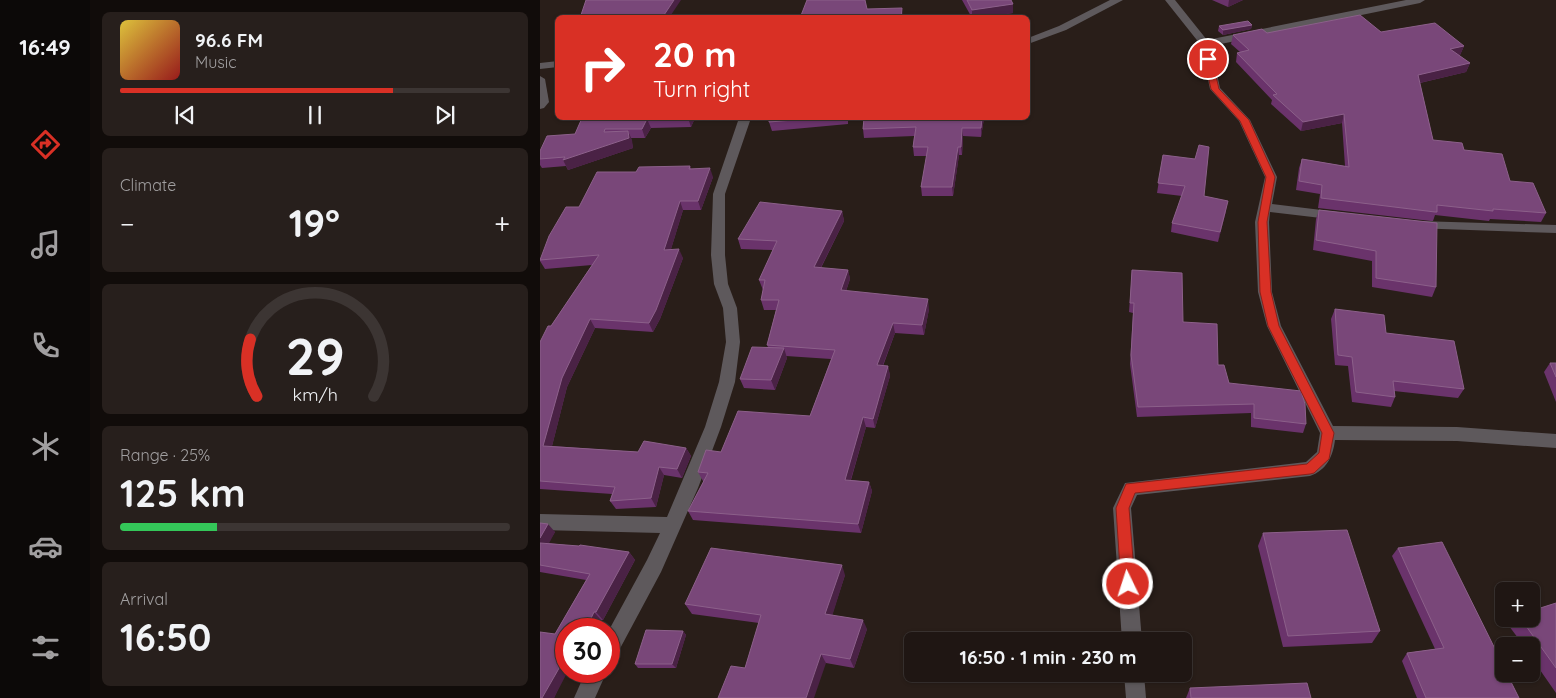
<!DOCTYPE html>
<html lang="en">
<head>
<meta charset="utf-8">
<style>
  :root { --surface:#1f1613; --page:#271f1c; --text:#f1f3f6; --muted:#a19fa0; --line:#3c3533; --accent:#d93025 }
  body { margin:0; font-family:Quicksand,sans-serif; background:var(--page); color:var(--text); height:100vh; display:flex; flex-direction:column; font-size:19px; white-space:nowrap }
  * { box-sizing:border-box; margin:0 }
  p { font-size:16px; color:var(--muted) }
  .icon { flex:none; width:28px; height:28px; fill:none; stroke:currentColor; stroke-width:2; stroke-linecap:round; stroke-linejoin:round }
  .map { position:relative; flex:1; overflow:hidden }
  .drawer { display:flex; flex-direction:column; gap:12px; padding:12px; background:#110c0a; width:450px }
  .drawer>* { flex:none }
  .hud { position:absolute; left:15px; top:15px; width:475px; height:105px; border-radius:8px; box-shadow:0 1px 4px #0004,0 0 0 1px var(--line); background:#d93025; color:#fff; overflow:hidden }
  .tools { position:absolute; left:955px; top:582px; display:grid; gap:10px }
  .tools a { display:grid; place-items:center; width:45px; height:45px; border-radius:8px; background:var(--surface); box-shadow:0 1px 4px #0004,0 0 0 1px var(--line); font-size:25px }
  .speed { position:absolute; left:15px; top:618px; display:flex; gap:10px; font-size:25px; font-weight:700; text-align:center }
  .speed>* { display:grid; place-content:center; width:65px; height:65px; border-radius:50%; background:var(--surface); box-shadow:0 1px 4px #0004,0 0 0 1px var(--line); line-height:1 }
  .speed .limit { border:8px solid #d22; background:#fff; color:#111 }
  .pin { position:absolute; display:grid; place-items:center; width:42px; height:42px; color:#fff; margin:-21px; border:2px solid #fff; border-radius:50%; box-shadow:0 1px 5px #0007 }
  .me { position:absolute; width:55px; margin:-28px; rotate:356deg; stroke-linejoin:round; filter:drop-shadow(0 0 4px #0008) }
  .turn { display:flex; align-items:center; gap:18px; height:105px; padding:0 15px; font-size:22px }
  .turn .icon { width:65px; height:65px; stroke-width:2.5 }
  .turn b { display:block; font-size:35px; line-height:42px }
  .big { font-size:38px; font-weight:800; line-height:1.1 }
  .drawer .widget { flex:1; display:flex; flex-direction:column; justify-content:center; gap:8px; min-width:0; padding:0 18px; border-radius:8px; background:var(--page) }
  .drawer .dial { align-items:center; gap:0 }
  .dial svg { height:130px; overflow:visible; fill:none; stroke:var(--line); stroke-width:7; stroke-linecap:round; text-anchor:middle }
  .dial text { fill:var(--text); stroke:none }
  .song { display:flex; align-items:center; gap:15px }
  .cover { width:60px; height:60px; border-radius:8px; background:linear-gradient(135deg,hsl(50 70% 55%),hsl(0 70% 35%)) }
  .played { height:5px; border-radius:2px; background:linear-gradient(90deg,var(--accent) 70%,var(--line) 70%) }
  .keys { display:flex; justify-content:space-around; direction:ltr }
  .heat { display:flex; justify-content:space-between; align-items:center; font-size:28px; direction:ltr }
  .charge { height:8px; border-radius:4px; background:linear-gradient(90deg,#34c759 25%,var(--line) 0) }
  .trip { position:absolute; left:364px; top:632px; width:288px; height:50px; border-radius:8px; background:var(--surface); box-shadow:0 1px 4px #0004,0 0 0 1px var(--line); font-weight:800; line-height:50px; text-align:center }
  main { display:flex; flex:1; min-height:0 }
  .menu { display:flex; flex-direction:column; width:90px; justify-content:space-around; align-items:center; background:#0c0908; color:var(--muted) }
  .menu .icon { width:35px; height:35px }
  .menu .active { color:var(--accent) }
  .menu b { font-size:22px; color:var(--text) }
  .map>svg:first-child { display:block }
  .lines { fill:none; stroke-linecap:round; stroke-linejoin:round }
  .minor { fill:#5e595c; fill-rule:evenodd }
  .wall { fill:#6a336b }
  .shaded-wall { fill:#4a2245 }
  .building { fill:#794779; stroke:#8c608a }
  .route { fill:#d93025; stroke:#8d1f18 }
</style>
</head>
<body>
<main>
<nav class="menu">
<b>16:49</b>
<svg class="icon active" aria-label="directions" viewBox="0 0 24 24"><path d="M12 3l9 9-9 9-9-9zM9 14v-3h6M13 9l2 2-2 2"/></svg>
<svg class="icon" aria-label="music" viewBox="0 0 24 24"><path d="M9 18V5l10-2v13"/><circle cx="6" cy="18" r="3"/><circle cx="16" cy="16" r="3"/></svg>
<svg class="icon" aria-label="phone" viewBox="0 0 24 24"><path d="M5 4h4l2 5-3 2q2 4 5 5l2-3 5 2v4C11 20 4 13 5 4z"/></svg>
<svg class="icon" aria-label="climate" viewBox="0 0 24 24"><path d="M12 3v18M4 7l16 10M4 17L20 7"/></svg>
<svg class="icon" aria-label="car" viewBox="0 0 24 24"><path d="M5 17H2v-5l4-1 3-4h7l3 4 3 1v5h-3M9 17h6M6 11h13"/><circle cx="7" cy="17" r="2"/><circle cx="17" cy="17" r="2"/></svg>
<svg class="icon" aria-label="filters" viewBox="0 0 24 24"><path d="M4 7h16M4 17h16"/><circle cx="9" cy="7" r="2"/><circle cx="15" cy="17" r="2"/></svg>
</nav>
<section class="drawer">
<div class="widget">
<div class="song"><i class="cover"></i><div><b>96.6 FM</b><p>Music</p></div></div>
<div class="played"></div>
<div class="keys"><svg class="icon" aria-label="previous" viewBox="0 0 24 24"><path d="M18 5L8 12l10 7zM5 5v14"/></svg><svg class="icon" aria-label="pause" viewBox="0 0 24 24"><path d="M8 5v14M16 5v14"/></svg><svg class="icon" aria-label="next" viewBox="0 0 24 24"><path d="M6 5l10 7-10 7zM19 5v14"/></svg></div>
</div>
<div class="widget"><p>Climate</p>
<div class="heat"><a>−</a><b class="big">19°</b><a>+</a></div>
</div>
<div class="widget dial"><svg viewBox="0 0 100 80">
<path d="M14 69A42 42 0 1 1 86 69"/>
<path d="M14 69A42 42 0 0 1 10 34" stroke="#d93025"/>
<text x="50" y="56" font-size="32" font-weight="700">29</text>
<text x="50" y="72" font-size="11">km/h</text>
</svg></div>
<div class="widget"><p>Range · 25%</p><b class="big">125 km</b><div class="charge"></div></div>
<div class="widget"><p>Arrival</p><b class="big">16:50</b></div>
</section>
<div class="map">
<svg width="1016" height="698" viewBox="0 0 1016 698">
  <rect width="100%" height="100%" fill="#291e19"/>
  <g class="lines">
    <g class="minor">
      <polygon points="570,0 583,0 526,30 488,44 488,38 519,26"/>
      <path d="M625,0h10l32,40 199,-40h19l-5,3 -209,43 9,42 30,32 27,57 -5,27 66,8 6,4 -6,4 -68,-8 -1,10 3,70 9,34 52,100 124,1 99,7v14l-99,-7 -122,-1c-2,16 -8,30 -25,36l-173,19 -6,13 11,133h-20l-9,-133 12,-25 181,-21 11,-10 3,-19 -53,-107 -9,-34 -3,-70 10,-45 -26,-56 -29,-32 -10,-45z"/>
      <polygon points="18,61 18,67 0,69 0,63"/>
      <polygon points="0,76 5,79 9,102 4,108 0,109"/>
      <polygon points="199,118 211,118 185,194 185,255 188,284 197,308 200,342 195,382 181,427 158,488 121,572 76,656 69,659 69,630 107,560 120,533 0,530 0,514 127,517 165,427 179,382 186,342 183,308 174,284 171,255 173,194"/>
      <polygon points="878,221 1016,225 1016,233 873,228 871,225"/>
      <polygon points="46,671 67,671 55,698 34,698"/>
      <polygon points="584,674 604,674 606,698 586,698"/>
    </g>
  </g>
  <g class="wall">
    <polygon points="422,0 471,0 473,4 473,13 439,18 432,18"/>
    <polygon points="672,0 703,0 688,7"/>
    <polygon points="712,25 711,29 683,35 678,31 679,26"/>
    <polygon points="841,32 924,46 920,55 919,56 930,63 926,72 880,83 893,140 924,150 970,181 1006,213 1001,222 950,219 949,221 895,215 893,221 891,221 778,208 780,194 756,190 759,168 762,159 805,166 802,123 761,131 731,104 732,100 696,62 697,53 700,52 691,44 693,35 727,33"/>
    <polygon points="42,118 155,118 151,127 111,128 105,138 91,138 93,148 28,170 26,166 2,168 0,165 0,151 35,134"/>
    <polygon points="229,118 308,118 308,124 232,131 229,122"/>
    <polygon points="324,118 444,118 441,137 423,136 422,155 419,155 413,196 382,196 381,187 387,156 374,156 373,147 374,136 324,138 323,129"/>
    <polygon points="623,155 664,196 686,211 678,242 631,232 632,223 642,196 617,193"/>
    <polygon points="150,166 151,169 173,177 161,210 143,210 131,249 143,258 120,319 113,332 55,328 27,387 12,446 98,452 146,448 151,456 142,478 124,475 116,507 76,509 70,501 72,494 0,489 0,342 11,326 52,265 5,269 0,261 0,259 39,207 96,172"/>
    <polygon points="779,210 896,287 892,297 832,287 832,261 773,250 776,219"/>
    <polygon points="302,211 304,221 281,268 308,270 310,279 306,291 389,309 384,335 355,333 343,366 348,366 350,376 335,428 326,427 311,480 329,482 332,491 321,533 153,520 148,511 164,481 163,481 158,472 181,452 270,416 291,359 246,356 247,358 235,390 204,388 200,379 228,347 227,345 236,310 224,310 221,300 223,290 219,280 233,250 201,249 198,239"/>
    <polygon points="592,270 643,322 678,365 689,383 766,424 763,433 711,427 711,413 597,417 590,364 593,313 589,312"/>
    <polygon points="795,309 846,333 924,389 918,398 854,391 855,397 851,407 812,402 808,366 795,365 791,319"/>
    <polygon points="1010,363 1016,363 1016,402 1004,372"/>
    <polygon points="0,523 15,532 8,543 89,552 95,560 63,620 61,620 26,629 26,671 14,698 15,634 46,580 0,572"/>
    <polygon points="723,533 840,631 832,643 743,647 718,546"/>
    <polygon points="858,548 979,698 877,698 862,661 867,653 895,649 852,556"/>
    <polygon points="305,575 292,615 327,629 314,668 286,663 205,668 219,623 152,614 145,604"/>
    <polygon points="1016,603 1016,693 991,657 991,646 984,646 969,626 976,619 991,619"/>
    <polygon points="143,631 146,635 136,668 98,668 95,664"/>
    <polygon points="650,688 771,698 646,698"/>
  </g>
  <g class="shaded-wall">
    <polygon points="134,0 141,0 129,18 122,18"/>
    <polygon points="689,0 703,0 688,7"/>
    <polygon points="473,4 473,13 439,18 432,18 432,10"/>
    <polygon points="362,8 363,18 361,18"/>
    <polygon points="712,25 711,29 683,35 683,30"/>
    <polygon points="924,46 920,55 907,58 910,49"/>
    <polygon points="930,63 926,72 875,84 878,75"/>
    <polygon points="804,114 802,123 761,131 763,122"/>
    <polygon points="148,118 155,118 151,127"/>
    <polygon points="442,118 444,118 441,137 441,128"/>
    <polygon points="107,119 111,128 105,138 102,129"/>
    <polygon points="422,128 423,136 422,155 421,147"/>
    <polygon points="88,131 92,140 93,148 28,170 23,160"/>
    <polygon points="418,147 419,155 413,196 412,187"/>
    <polygon points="170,168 173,177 161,210 158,201"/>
    <polygon points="140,201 143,210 128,259 124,250"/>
    <polygon points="688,201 686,211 678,242 680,232"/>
    <polygon points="302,211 304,221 276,277 274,267"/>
    <polygon points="139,249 143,258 120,319 113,332 109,323"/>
    <polygon points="308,270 310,279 303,300 301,290"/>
    <polygon points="388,299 389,309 384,335 382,325"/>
    <polygon points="50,319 55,328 27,387 10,454 3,446 22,378"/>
    <polygon points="353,323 355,333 339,375 337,365"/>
    <polygon points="244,348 247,358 235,390 231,380"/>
    <polygon points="348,366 350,376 335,428 333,419"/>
    <polygon points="323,417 326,427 308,489 305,480"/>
    <polygon points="146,448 151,456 142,478 137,469"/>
    <polygon points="119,467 124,475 116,507 111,498"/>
    <polygon points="329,482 332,491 321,533 318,524"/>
    <polygon points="8,524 15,532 5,551 0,545 0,538"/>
    <polygon points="89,552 95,560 63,620 56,612"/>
    <polygon points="302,565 305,575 290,623 285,614"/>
    <polygon points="54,612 61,620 57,629 46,629"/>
    <polygon points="323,620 327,629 314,668 310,659"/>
    <polygon points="143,631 146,635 136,668 132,664"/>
    <polygon points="281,654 286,663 274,698 266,698"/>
    <polygon points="22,663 26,667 26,671 28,671 14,698 2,698"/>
  </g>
  <g class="building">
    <polygon points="46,0 134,0 122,18 40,18"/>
    <polygon points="267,0 325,0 327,9 362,8 361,18 260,18"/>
    <polygon points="427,0 471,0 473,4 432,10"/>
    <polygon points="820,15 841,32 895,23 924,46 910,49 930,63 878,75 893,140 922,143 924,150 962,154 970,181 993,183 1006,213 953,209 953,211 897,205 897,212 895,212 781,198 782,185 759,181 762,159 809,167 804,114 763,122 733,95 737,94 697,53 709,50 693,35 722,29 727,33"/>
    <polygon points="708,21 712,25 683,30 679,26"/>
    <polygon points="42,118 148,118 107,119 102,129 65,129 64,132 88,131 89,138 23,160 25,157 0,159 0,151 7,136 35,134"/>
    <polygon points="229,118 278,118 229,122"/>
    <polygon points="324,118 442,118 441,128 422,128 421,147 418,147 412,187 381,187 388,147 373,147 376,127 323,129"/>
    <polygon points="659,145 669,147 664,196 688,201 680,232 632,223 645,186 618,183 623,155 655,159"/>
    <polygon points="150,166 149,169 170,168 158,201 140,201 124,250 139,249 116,310 109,323 50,319 22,378 3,446 98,452 104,441 146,448 137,469 119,467 111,498 70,501 75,487 0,481 0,342 8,326 11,326 59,255 0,260 9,236 26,207 39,207 57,172 96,172 99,167"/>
    <polygon points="220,202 302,211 274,267 308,270 301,290 388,299 382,325 353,323 337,365 348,366 333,419 323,417 305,480 329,482 318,524 148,511 168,473 158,472 166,450 181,452 198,411 270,416 295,350 227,345 239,300 221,300 225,280 219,280 237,241 198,239"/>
    <polygon points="779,210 897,223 896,287 836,278 836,251 776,240"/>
    <polygon points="592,270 642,273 643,322 677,324 678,365 684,365 689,383 761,391 765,404 766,424 714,418 714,404 598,407 591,355 594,303 590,303"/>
    <polygon points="795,309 844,315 846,333 914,341 924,389 853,381 855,397 816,392 812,357 798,355"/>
    <polygon points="212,347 244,348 231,380 200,379"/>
    <polygon points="1010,363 1016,363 1016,377"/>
    <polygon points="0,523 8,524 0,538"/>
    <polygon points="807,530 840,631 748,636 723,533"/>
    <polygon points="902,542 964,667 964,674 967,674 979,698 886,698 867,653 904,648 858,548"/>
    <polygon points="0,543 39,546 40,545 89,552 56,612 54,612 46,629 26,629 26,663 22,663 2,698 0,698 0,632 15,634 50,574 0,565"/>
    <polygon points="171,548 302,565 285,614 323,620 310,659 281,654 266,698 178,698 191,666 205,668 221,615 145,604"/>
    <polygon points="1016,603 1016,668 981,619 991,619 991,611"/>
    <polygon points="106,630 143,631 132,664 95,664"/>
    <polygon points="767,683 771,698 651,698 650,688"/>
  </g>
  <polygon class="route" points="668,57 672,59 679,89 709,120 735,177 727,222 731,292 739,326 794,433 789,459 774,473 770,474 595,493 589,508 595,584 593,589 588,591 583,589 581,584 576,508 586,484 767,464 779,453 782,433 728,326 720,292 718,222 726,177 700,121 671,89 664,59"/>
</svg>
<div class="tools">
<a>+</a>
<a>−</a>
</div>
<div class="speed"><div class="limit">30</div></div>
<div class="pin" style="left:668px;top:59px;background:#d93025"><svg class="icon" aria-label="arrive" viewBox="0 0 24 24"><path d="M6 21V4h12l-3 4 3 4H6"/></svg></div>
<svg class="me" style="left:588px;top:584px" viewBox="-20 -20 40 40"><circle r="17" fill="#d93025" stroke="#fff" stroke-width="3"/><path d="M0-11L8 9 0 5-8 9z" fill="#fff"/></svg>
<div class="trip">16:50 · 1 min · 230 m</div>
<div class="hud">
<div class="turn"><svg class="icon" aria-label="right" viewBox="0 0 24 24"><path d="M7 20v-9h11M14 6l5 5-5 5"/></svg><div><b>20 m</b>Turn right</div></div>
</div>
</div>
</main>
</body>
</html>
